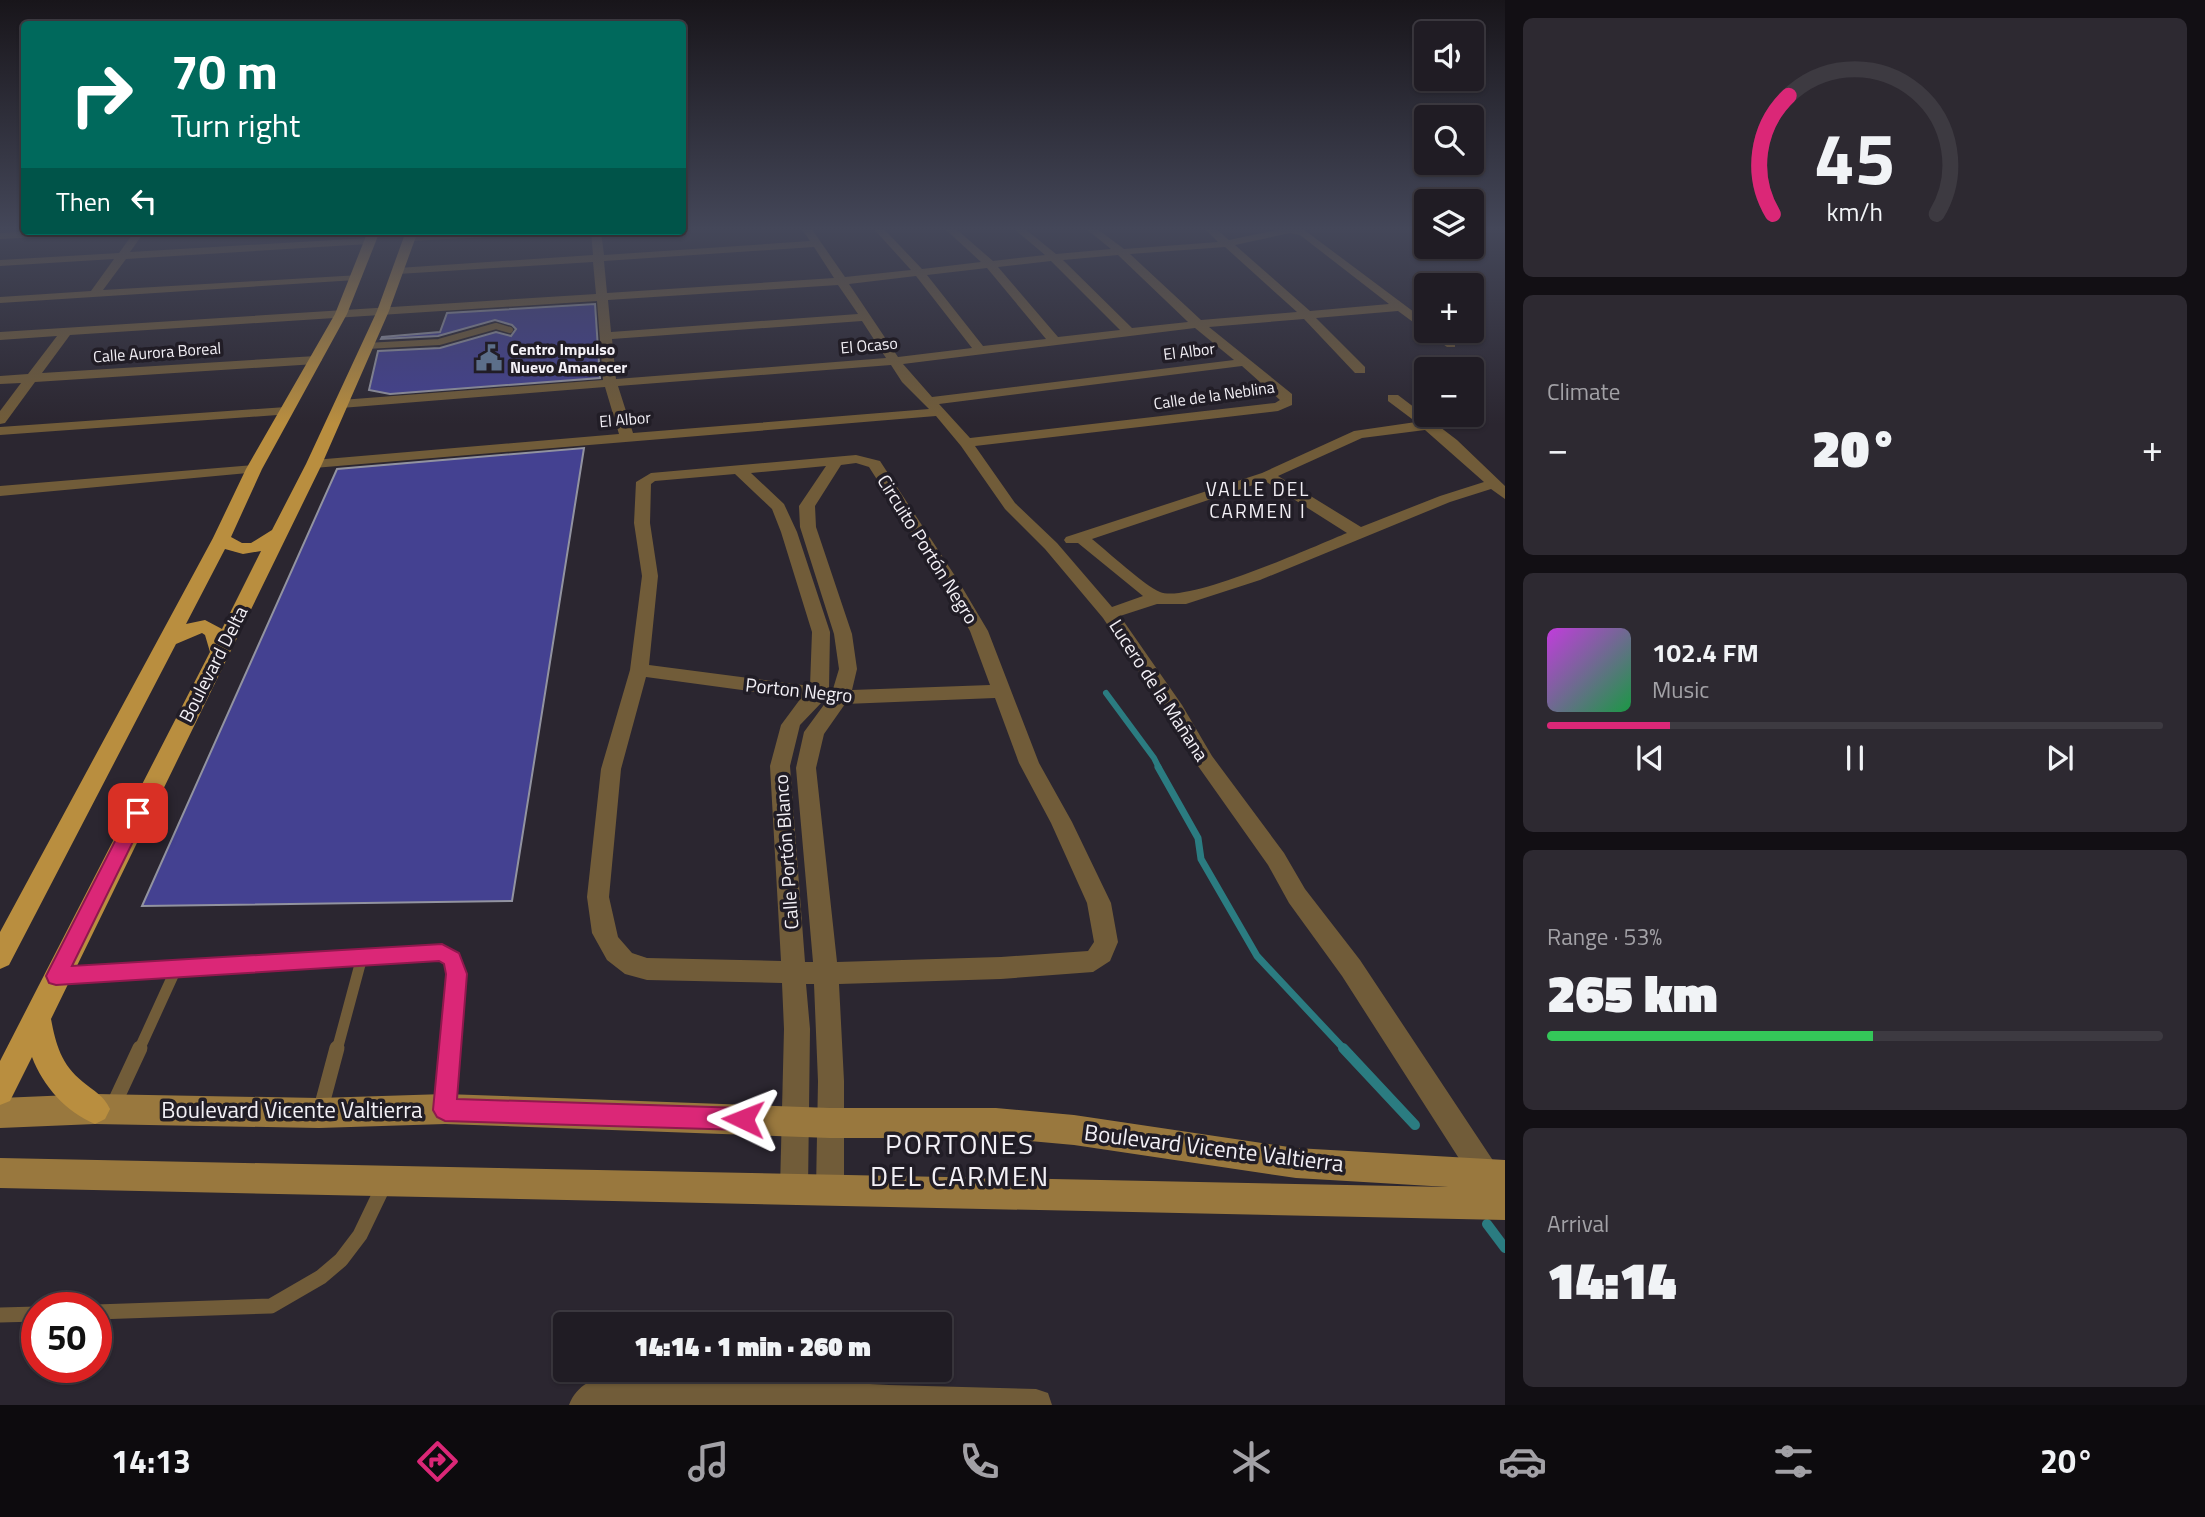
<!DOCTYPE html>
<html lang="en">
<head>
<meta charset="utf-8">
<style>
  :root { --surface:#201c24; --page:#2d2931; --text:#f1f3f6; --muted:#a2a1a6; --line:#3d3a41; --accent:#db2777 }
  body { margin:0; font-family:"Titillium Web",sans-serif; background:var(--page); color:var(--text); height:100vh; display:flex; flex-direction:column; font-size:26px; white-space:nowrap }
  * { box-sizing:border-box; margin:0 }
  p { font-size:23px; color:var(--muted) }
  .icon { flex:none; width:38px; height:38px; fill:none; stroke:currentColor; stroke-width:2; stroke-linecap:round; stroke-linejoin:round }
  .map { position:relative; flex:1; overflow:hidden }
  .drawer { display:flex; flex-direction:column; gap:18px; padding:18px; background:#120f14; width:700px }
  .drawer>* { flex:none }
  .hud { position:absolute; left:21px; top:21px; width:665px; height:214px; border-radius:7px; box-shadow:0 2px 5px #0004,0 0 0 2px var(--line); background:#00695c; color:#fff; overflow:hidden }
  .tools { position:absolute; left:1414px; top:21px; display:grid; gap:14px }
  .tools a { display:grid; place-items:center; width:70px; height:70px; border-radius:7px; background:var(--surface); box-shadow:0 2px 5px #0004,0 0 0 2px var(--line); font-size:35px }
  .speed { position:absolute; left:21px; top:1292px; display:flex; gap:14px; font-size:35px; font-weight:700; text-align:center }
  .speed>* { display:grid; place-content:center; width:91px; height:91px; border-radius:50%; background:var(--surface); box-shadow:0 2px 5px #0004,0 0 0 2px var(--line); line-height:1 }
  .speed .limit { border:10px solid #d22; background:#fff; color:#111 }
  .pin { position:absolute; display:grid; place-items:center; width:60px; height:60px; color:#fff; margin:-30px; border-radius:14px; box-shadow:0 4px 10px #0006 }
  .me { position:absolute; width:77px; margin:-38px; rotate:272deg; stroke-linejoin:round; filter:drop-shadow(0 0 5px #0008) }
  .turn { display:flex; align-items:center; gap:24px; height:147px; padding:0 35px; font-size:32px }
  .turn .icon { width:91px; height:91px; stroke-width:2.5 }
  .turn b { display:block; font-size:49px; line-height:60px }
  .then { display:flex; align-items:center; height:66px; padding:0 35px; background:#0003; gap:14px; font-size:26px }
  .big { font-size:52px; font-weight:800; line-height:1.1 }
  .drawer .card { flex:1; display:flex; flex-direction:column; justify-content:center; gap:10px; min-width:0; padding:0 24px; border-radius:10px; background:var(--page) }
  .drawer .dial { align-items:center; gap:0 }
  .dial svg { height:182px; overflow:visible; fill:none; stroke:var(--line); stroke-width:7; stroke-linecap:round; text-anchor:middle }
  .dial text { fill:var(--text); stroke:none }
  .song { display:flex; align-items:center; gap:21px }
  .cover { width:84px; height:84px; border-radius:10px; background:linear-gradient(135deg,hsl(290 70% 55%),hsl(140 70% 35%)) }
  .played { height:7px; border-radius:4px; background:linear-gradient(90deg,var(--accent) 20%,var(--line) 20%) }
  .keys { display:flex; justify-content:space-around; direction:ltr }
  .heat { display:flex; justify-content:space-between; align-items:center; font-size:38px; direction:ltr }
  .charge { height:10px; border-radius:5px; background:linear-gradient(90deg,#34c759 53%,var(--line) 0) }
  .trip { position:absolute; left:553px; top:1312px; width:399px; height:70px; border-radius:7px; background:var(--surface); box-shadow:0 2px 5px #0004,0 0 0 2px var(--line); font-weight:800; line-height:70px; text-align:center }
  .tabs { display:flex; height:112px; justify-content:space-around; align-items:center; background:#0d0b0e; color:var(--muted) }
  .tabs .icon { width:49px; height:49px }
  .tabs .on { color:var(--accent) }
  .tabs b { font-size:32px; color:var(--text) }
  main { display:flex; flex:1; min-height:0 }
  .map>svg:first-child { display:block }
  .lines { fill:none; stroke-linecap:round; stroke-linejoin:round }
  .stream-far2 { stroke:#2b7c81; stroke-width:6 }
  .stream-far1 { stroke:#2b7c81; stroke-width:7 }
  .stream { stroke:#2b7c81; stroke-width:10 }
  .building { fill:#444191; stroke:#9293a0; stroke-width:2 }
  .lane-far2 { stroke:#715c39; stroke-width:6 }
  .lane-far1 { stroke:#715c39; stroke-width:11 }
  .lane { stroke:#715c39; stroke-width:15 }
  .street { fill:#715c39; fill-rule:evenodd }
  .secondary { fill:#99783e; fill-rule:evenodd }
  .primary { fill:#b98e3f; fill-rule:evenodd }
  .route { fill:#db2777; stroke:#8e194d; stroke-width:2 }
  .labels { text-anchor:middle; stroke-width:7; stroke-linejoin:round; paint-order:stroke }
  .far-street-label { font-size:16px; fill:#f3f0f6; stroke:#211d26 }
  .far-poi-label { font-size:16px; font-weight:bold; fill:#f3f0f6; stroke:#211d26; text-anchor:start }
  .far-quarter-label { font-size:19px; letter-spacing:2px; fill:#f3f0f6; stroke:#211d26 }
  .street-label { font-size:19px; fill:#f3f0f6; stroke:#211d26 }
  .near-street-label { font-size:23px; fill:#f3f0f6; stroke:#211d26 }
  .near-quarter-label { font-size:28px; letter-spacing:2px; fill:#f3f0f6; stroke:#211d26 }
</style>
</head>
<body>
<main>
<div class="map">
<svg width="1505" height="1405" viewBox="0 0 1505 1405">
  <rect width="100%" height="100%" fill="#2b2630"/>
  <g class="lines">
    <polyline class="stream-far2" points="1106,693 1154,758 1159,768"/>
    <polyline class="stream-far1" points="1158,767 1198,838 1201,859 1257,956 1345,1050"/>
    <g class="stream">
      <polyline points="1343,1048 1415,1125"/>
      <polyline points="1487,1224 1505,1248"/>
    </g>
  </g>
  <g class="building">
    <polygon points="595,304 600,378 390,394 369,390 378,351 440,348 496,332 511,336 516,329 512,325 495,320 438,336 381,339 382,337 440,332 447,313"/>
    <polygon points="584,448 512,901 142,906 337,469"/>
  </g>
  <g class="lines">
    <polyline class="lane-far2" points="366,346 439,342 496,326 510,330"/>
    <g class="lane-far1">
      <polyline points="60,976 434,951 448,954 456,974 450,1050"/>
      <polyline points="139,1050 176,969"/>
      <polyline points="337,1050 362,957"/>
    </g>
    <g class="lane">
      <polyline points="445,1104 450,1048"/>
      <polyline points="113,1106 140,1048"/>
      <polyline points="321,1108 337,1048"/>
      <polyline points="96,1312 271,1306 321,1277 341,1260 360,1235 384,1185"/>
      <polyline points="0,1315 37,1314"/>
    </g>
    <g class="street">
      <path d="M801,228h10l34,49 66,-7 -38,-42h10l39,41 59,-7 -37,-34h11l38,33 52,-6 -32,-27h11l32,26 55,-5 -26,-21h11l28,21 94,-7 -14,-14h11l14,12 58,-12 16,1 123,92v10h14l15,10v6h-8l-49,-36 -82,7 49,49v6h-10l-51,-54 -95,8 83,67v11l-14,6 -303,35 40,57 42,40 55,64 31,-11 -65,-53h-12l-2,-3 2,-3 196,-64 92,-42 62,-9 -28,-21v-6h10l59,45 48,46v13l-14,-10 -41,13 -190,78 -74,24h-29l-37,12 62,89 30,51 72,97 21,36 55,71 136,205 4,10 -4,10 -10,4 -10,-4 -134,-209 -53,-73 -21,-38 -70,-99 -30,-51 -65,-97 -58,-69 -40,-40 -44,-63 -25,-30 -622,52 -7,-4 7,-4 305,-26 -14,-47 -264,21 -7,-4 7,-4 262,-20 -6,-79 -527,34 -28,38 274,-17 6,4 -6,4 -281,18 -30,41 -5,1v-13l21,-28 -21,1v-8l28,-2 29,-38 -57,4v-8l596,-38 -3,-32 -195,12 -6,-3 6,-3 195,-13 -2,-24h10l3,24 206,-14zM1290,233l10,2 89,69 -79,7 -75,-66zM814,247l20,31 -227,15 -3,-32zM1225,247l72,65 -96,8 -71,-66zM1118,255l70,67 -56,6 -69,-68zM1051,261l69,69 -62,7 -60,-70zM987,268l59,71 -63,7 -56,-71zM916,276l56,72 -74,9 -49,-73zM838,285l20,29 -247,18 -3,-32zM862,321l24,37 -270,21 -4,-40zM1195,328l39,32 -302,37 -29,-33zM891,365l11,17 27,27 -296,24 -15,-47zM1242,366l38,34 -5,3 -305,35 -31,-34zM1425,430l59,52 -44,14 -79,31 -83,-51 84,-38zM1265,481l82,52c-32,13 -160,71 -187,59 -15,-6 -53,-41 -68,-53z"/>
      <polygon points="39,231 107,231 102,234 0,239 0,233"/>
      <polygon points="135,231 145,231 130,252 368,238 373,241 368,244 126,259 103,290 360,275 362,277 356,280 0,303 0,297 91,291 114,259 0,266 0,260 119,253"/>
      <polygon points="486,231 552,231 547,234 409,241 404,238 409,235"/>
      <polygon points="286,407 293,411 291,414 0,435 0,427"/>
      <path d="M856,455l24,6 79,121 29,49 51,132 33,59 39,81 7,39 -8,19 -17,11 -92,7 -162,5 5,97v108l-4,10 -10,4 -10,-4 -4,-10 2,-108 -4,-97h-8l4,45 -2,160 -4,10 -10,4 -10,-4 -4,-10 4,-160 -2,-46 -135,-3 -22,-6 -18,-14 -15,-27 -5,-36 14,-128 29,-99 12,-94 -8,-53 2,-41 15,-9zM856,463l13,4 74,116 27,48 20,54 -138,5 5,-21 -5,-35 -36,-107 -1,-21 26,-41zM826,466l-27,40 1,21 34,107 5,35 -6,20h-4l1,-57 -33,-100 -13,-28 -33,-31zM735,474l37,35 9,23 31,100 -2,54 -161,-21 9,-89 -8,-53 1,-39 4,-3zM646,677l155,21 -20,27 -11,41 11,195 -134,-3 -15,-5 -14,-16 -9,-40 12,-128zM995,698l24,65 32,60 36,80 7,39 -6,9 -87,6 -164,5 -21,-194 8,-34 21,-30zM823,701l3,1 -22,30 -8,36 17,194h-8l-15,-196 10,-41z"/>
      <polygon points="254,465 259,466 261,469 259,472 0,496 0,486"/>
      <path d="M614,1371l275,14 147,4 12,4 4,12h-483c8,-21 25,-26 45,-34z"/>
    </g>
    <polygon class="secondary" points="95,1094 319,1098 445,1094 830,1108 996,1108 1074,1115 1296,1148 1505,1160 1505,1220 0,1188 0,1158 1448,1187 1296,1178 1074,1145 996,1138 830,1138 445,1124 319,1128 95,1124 0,1128 0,1098"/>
    <path class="primary" d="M368,231h12l-33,83 -85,155 -31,68 11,6h9l21,-13 34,-66 71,-153 29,-80h12l-29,80 -67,153 -271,555c5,26 10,45 32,63 11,9 21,14 27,27l-5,10 -10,5c-29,-12 -52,-38 -63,-67l-22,44 -10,4v-44l210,-409 -5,-17 -3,-2 -26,11 -167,321 -9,4v-37l213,-394 33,-69 89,-155zM225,549l18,5 18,-3 -39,78 -17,-9 -19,4z"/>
  </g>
  <linearGradient id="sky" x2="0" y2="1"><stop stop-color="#18151a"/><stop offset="0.54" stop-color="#444759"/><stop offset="1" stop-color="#444759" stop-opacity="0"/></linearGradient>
  <rect width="1505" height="424" fill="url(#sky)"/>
  <polygon class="route" points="138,806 145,808 147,813 72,966 442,944 459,953 467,974 457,1099 743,1108 751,1111 754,1119 751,1127 743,1130 445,1121 437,1117 433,1110 446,974 444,964 439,961 56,985 49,983 46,976 49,970 132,808"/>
  <defs>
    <g id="civic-bare" transform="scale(2.1)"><path d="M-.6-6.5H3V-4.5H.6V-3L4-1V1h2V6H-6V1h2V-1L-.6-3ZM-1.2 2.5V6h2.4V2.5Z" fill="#5c6f8a" stroke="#211d26" stroke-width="2.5" paint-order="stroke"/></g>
  </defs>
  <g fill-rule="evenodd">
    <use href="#civic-bare" x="489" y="358"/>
  </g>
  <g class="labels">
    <g class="far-street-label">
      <text transform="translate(869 345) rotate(-5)" y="6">El Ocaso</text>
      <text transform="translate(1189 351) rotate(-7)" y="6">El Albor</text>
      <text transform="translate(157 352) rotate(-4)" y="6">Calle Aurora Boreal</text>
      <text transform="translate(1214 395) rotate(-8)" y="6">Calle de la Neblina</text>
      <text transform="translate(625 419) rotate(-5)" y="6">El Albor</text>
    </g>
    <g class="far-poi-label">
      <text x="510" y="355">Centro Impulso<tspan x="510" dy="18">Nuevo Amanecer</tspan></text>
    </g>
    <g class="far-quarter-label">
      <text x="1258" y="496">VALLE DEL<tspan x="1258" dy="22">CARMEN I</tspan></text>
    </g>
    <g class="street-label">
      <text transform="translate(928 549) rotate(58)" y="7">Circuito Portón Negro</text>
      <text transform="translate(213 664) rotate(-63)" y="7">Boulevard Delta</text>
      <text transform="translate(799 690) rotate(6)" y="7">Porton Negro</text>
      <text transform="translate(1159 690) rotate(57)" y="7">Lucero de la Mañana</text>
      <text transform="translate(786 852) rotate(-94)" y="7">Calle Portón Blanco</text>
    </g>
    <g class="near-street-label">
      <text x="292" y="1118">Boulevard Vicente Valtierra</text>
      <text transform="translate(1214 1148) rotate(7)" y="8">Boulevard Vicente Valtierra</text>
    </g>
    <g class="near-quarter-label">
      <text x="960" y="1154">PORTONES<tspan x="960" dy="32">DEL CARMEN</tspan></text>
    </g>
  </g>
</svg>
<div class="tools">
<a><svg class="icon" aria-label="sound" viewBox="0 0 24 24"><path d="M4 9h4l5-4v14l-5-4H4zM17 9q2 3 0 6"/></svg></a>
<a><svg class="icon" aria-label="search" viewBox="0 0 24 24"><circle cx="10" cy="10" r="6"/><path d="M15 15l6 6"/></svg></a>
<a><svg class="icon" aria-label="layers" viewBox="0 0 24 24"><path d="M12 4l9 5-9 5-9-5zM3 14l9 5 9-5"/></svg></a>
<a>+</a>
<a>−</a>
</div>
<div class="speed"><div class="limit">50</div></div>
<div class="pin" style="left:138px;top:813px;background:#d93025"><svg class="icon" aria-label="arrive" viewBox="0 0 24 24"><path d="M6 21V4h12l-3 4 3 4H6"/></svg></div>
<svg class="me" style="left:743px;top:1119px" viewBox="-20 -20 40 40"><path d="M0-17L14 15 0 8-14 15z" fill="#db2777" stroke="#fff" stroke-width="4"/></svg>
<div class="trip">14:14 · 1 min · 260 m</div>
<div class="hud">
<div class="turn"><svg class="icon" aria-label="right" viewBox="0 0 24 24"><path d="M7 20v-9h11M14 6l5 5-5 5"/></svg><div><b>70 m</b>Turn right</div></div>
<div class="then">Then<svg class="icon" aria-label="left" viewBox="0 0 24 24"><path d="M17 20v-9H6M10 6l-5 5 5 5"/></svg></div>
</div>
</div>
<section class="drawer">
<div class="card dial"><svg viewBox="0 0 100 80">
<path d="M14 69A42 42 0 1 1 86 69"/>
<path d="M14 69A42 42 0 0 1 21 17" stroke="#db2777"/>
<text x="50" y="56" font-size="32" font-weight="700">45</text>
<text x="50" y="72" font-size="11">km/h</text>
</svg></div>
<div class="card"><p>Climate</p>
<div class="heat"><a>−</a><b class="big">20°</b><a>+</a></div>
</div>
<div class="card">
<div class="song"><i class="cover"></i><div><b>102.4 FM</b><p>Music</p></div></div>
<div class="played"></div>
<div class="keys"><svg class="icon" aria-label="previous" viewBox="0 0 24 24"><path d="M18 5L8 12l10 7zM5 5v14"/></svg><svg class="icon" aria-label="pause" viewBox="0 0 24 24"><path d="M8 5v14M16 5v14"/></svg><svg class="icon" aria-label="next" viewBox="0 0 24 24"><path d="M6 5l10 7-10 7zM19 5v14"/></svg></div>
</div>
<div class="card"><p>Range · 53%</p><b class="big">265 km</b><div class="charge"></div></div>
<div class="card"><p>Arrival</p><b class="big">14:14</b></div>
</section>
</main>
<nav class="tabs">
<b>14:13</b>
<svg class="icon on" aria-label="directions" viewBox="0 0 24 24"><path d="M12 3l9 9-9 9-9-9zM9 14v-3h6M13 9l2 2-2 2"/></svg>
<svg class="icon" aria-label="music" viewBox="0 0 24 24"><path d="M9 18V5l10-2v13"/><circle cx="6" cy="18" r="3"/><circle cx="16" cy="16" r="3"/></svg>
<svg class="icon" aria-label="phone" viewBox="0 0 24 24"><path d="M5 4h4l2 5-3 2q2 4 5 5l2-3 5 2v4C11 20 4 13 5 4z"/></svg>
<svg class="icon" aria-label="climate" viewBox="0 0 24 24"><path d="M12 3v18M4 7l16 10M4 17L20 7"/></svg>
<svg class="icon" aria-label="car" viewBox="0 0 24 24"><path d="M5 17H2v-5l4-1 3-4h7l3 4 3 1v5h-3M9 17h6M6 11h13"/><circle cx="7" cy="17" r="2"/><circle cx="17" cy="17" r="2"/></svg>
<svg class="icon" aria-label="filters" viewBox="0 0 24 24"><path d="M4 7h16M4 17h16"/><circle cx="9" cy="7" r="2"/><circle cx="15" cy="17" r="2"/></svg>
<b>20°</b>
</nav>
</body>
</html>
